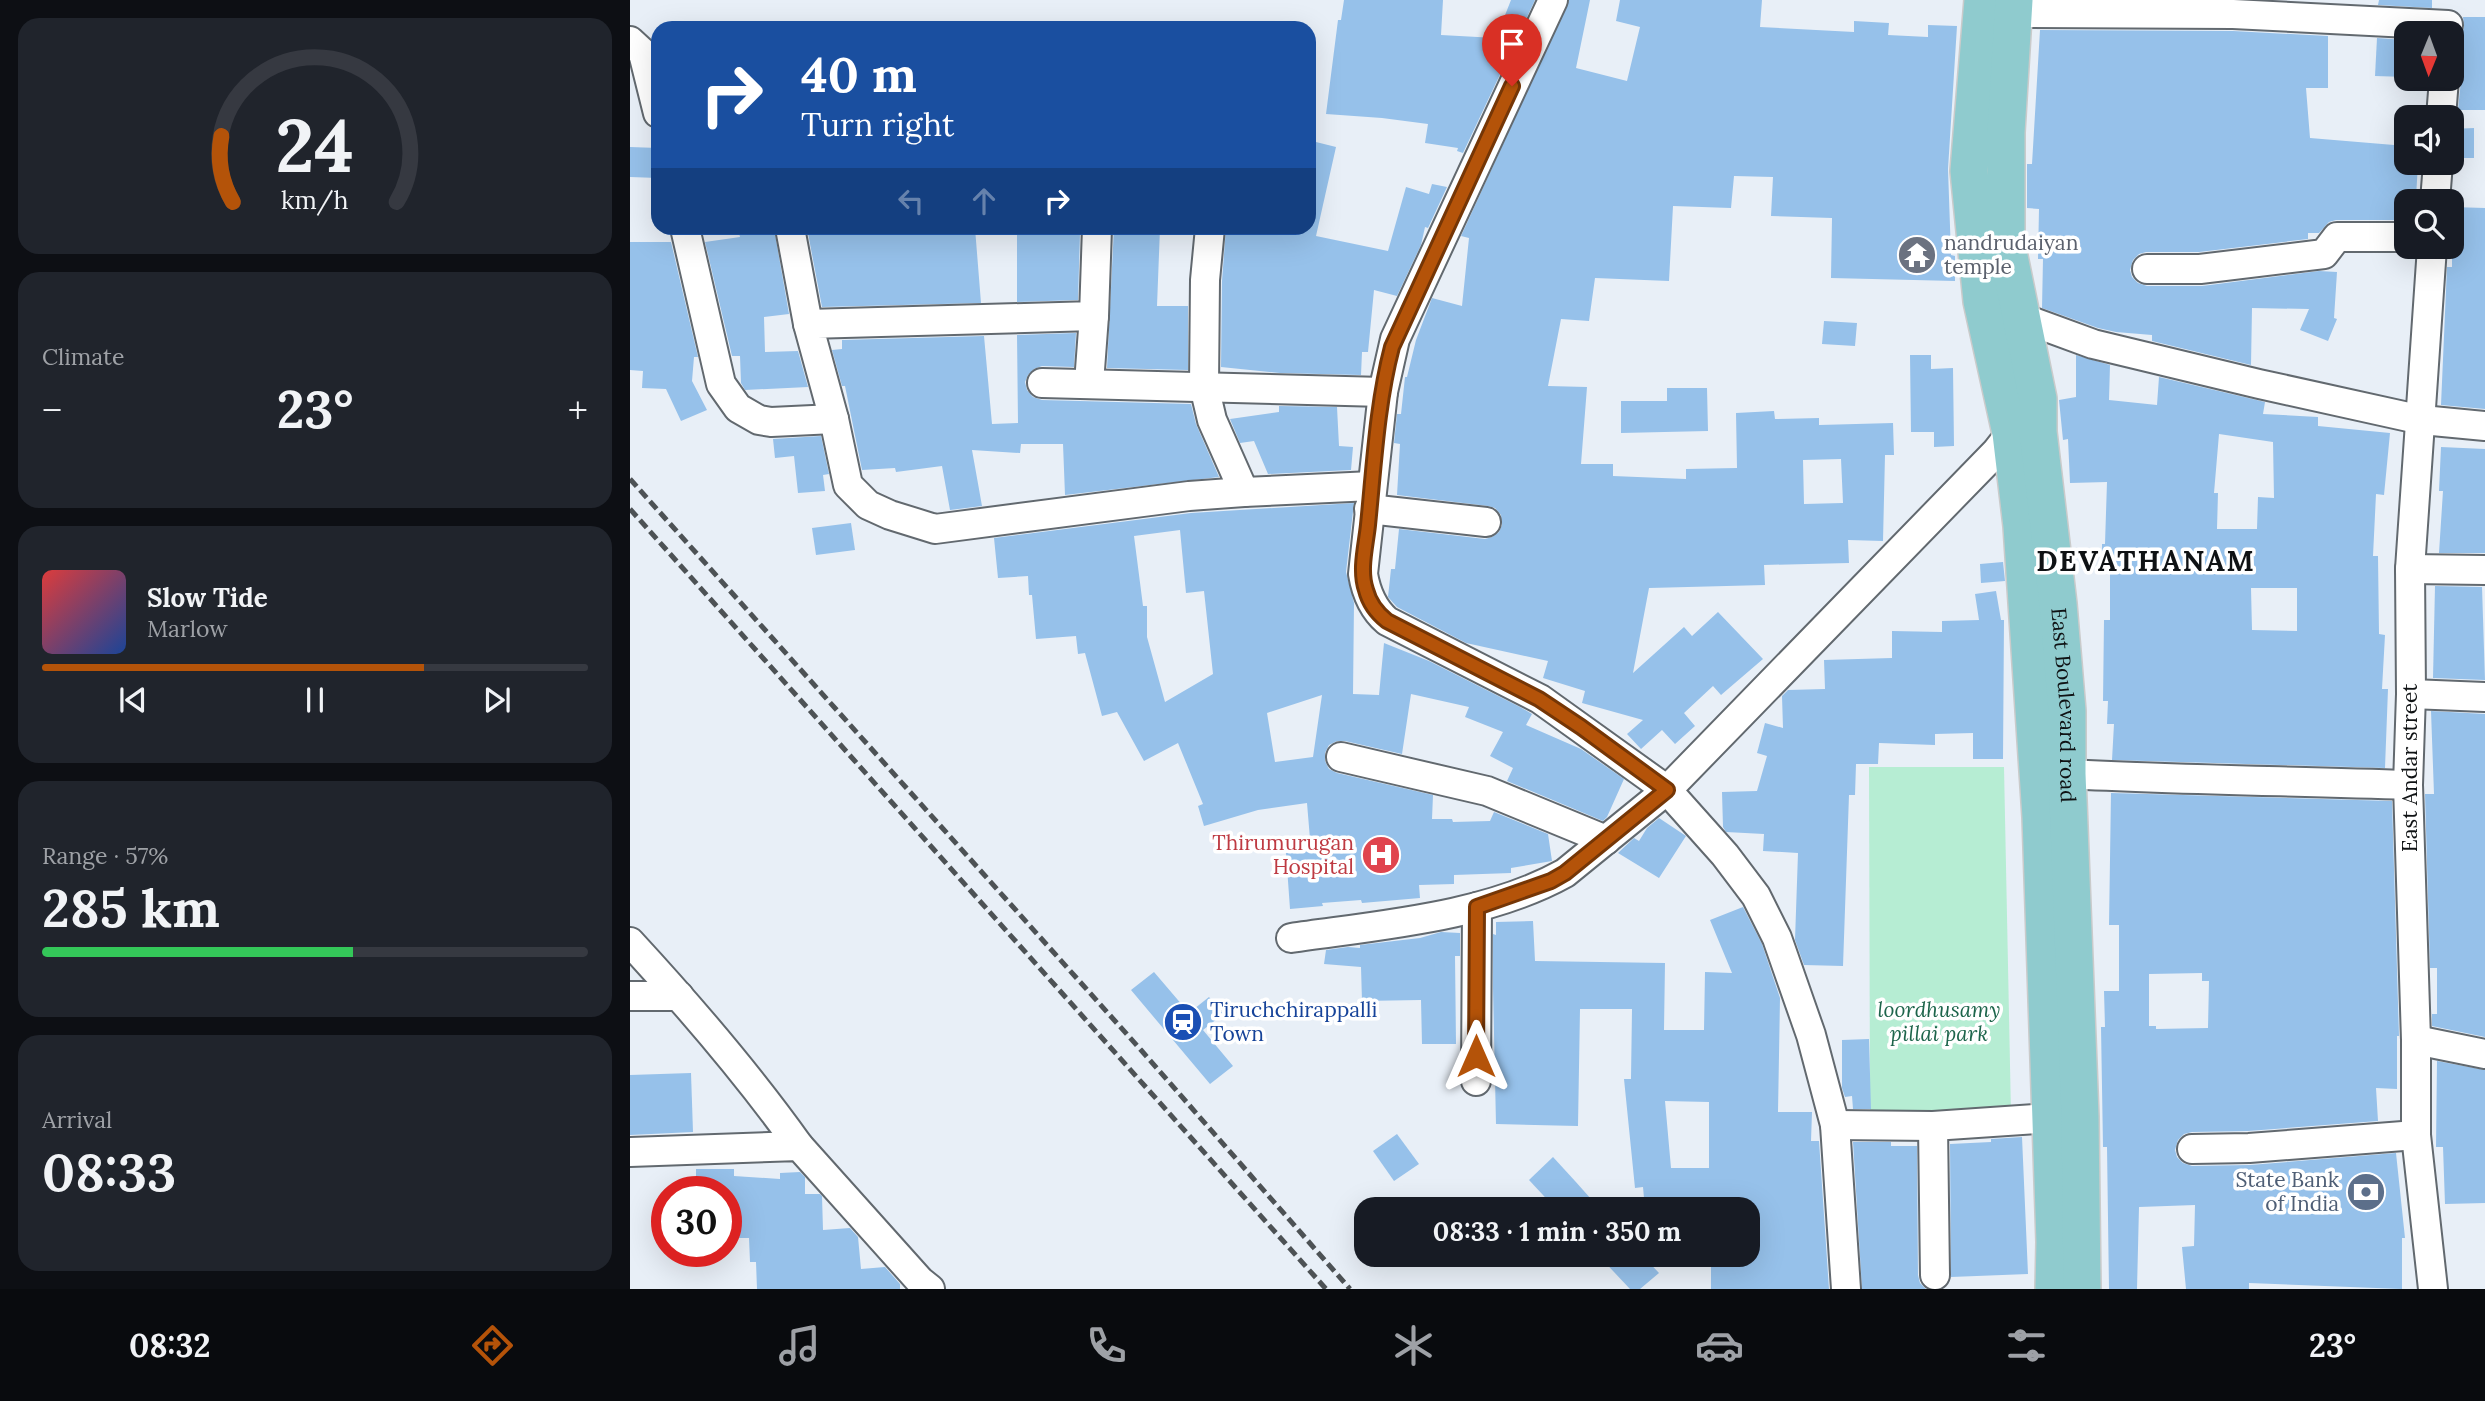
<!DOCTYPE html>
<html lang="en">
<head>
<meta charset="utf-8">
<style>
  :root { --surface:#171b24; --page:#20242c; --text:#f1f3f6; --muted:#9ea1a6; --line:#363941; --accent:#b45309 }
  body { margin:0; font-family:Lora,serif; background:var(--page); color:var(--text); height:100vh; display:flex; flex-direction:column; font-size:26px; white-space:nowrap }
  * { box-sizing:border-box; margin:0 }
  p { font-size:23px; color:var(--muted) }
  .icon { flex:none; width:38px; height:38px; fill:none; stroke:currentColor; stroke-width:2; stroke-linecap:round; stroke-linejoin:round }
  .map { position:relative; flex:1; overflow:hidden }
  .side { display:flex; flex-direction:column; gap:18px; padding:18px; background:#0d0f14; width:630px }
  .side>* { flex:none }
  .guide { position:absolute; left:21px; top:21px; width:665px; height:214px; border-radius:21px; box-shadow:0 7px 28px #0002; background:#1a4fa0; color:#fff; overflow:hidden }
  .needle { width:46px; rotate:181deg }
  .tools { position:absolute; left:1764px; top:21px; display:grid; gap:14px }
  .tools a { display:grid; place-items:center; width:70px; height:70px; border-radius:14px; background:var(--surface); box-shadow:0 7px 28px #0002; font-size:35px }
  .speed { position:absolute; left:21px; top:1176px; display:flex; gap:14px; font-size:35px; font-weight:700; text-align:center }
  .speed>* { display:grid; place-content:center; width:91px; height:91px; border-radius:50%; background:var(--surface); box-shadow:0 7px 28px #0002; line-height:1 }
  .speed .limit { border:10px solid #d22; background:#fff; color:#111 }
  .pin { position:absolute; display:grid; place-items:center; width:60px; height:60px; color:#fff; margin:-72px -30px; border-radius:50% 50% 50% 0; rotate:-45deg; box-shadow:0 0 7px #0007 }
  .pin .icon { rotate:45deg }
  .me { position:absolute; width:77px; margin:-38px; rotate:0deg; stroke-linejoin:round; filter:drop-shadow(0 0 5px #0008) }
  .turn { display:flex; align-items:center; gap:24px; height:147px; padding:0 35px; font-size:32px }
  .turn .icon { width:91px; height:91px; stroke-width:2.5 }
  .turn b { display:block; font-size:49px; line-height:60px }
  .lanes { display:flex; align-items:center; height:66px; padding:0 35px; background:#0003; justify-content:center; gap:35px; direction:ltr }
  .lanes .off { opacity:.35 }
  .big { font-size:52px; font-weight:700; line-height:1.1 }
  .side .tile { flex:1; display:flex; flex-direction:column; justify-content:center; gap:10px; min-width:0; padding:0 24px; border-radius:21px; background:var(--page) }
  .side .dial { align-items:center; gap:0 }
  .dial svg { height:182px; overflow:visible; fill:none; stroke:var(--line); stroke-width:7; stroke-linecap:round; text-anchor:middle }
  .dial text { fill:var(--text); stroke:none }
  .song { display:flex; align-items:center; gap:21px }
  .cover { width:84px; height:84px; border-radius:10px; background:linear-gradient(135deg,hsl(0 70% 55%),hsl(220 70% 35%)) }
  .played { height:7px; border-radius:4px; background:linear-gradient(90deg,var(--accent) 70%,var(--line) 70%) }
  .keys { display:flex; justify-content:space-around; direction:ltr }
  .heat { display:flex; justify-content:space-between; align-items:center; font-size:38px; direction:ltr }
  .charge { height:10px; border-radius:5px; background:linear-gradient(90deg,#34c759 57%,var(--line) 0) }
  .trip { position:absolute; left:724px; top:1197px; width:406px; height:70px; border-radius:21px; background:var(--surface); box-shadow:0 7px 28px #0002; font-weight:700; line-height:70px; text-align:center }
  .menu { display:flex; height:112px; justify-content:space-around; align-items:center; background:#090b0e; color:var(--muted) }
  .menu .icon { width:49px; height:49px }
  .menu .on { color:var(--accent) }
  .menu b { font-size:32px; color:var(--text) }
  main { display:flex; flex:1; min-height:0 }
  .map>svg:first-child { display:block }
  .green { fill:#b6edd3 }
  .building { fill:#96c1ea; fill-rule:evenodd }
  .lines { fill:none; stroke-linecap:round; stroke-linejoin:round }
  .minor-casing { stroke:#62696f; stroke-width:32 }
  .major-casing { stroke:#cacbcb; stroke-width:40 }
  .minor { stroke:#fff; stroke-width:28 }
  .major { stroke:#8fcbce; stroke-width:37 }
  .rail { stroke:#4d5255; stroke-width:5; stroke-dasharray:10 5; stroke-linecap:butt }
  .route-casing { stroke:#753606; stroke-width:18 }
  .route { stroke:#b45309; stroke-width:12 }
  .labels { text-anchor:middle; stroke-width:7; stroke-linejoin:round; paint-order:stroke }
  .worship-label { font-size:21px; fill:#5b616d; stroke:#fff; text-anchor:start }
  .street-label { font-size:21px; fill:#0f1214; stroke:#fff }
  .health-label { font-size:21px; fill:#be3a42; stroke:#fff; text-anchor:end }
  .transit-label { font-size:21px; fill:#164399; stroke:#fff; text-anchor:start }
  .park-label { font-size:21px; font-style:italic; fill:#1d654b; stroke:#fff }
  .service-label { font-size:21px; fill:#4e5e75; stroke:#fff; text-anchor:end }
  .district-label { font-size:28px; font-weight:bold; letter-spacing:2px; fill:#0f1214; stroke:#fff }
</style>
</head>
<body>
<main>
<section class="side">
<div class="tile dial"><svg viewBox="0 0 100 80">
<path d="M14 69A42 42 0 1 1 86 69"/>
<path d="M14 69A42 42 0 0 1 9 40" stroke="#b45309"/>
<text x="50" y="56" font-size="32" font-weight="700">24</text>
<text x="50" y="72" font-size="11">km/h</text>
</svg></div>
<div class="tile"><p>Climate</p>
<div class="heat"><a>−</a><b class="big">23°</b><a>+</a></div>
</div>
<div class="tile">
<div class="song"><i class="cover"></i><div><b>Slow Tide</b><p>Marlow</p></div></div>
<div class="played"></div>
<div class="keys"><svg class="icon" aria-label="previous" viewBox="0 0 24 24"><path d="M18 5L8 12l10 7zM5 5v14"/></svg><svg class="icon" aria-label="pause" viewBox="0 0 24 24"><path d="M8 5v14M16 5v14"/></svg><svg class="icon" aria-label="next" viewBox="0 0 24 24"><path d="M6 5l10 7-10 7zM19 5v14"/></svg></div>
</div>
<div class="tile"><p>Range · 57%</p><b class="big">285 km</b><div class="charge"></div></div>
<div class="tile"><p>Arrival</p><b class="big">08:33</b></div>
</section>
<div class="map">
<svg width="1855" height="1289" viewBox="0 0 1855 1289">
  <rect width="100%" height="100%" fill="#e8eff7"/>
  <polygon class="green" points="1239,767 1374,767 1381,1114 1240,1111"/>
  <g class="building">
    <polygon points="714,0 813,0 811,35 866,38 881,0 905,0 833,153 827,151 828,148 795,143 798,124 752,118 696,114 708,20 711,20"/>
    <path d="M939,0h21l-14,68 51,13 13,-54 -24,-6 4,-21h142l-2,27 94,5v-11l35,2 -1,12 40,2v-12l29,1 -9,143 3,86 4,1v25l-124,-3 1,-60 -61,-2 2,-39 -39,-1 -3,32 -58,-2 -4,75 -74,-3 -6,43 -28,-2 -13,67 39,1 -6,77h32v12l73,3v-10l51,-1 -1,-55 38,-2 1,8 44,-1v7l74,-2 1,32h-9l-2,86 -35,-1 1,23 -85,2 1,20 -116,3 -16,85 51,-46 8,9 26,-24 45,47 -42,36 -8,-9 -29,27 11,13 -20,18 -13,-14 -21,19 -14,-15 16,-14 -61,-17 3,-12 -42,-13 5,-17 -82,-18 -69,-36 -9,-10 3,-28h4l4,-40 86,10 7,-2 7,-5 3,-7 -1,-10 -6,-7 -7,-2 -91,-11 3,-51 -6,-1 3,-29h4l4,-37h2l9,-37 16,-42 30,8 7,-68 -8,-2zM1211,459l2,44 -39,1 -1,-44z"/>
    <polygon points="1749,0 1802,0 1802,8 1748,5"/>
    <polygon points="1833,17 1855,17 1855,110 1828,110 1831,80 1826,68 1826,40 1832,35 1834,27"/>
    <polygon points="1410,30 1603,31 1698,36 1698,88 1676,88 1680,138 1776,146 1776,163 1788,163 1786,198 1776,197 1776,220 1706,220 1699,222 1689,233 1678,233 1678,239 1569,252 1516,252 1509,254 1503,260 1500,270 1502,277 1508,283 1517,286 1572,286 1689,271 1707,272 1704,318 1707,319 1698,341 1670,330 1679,309 1622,308 1621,365 1522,341 1522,335 1486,332 1468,328 1412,308 1413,259 1408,259 1409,209 1397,208 1397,164 1402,164"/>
    <polygon points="1747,38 1776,40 1776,77 1745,76"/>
    <polygon points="1844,128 1844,158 1824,158 1822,129"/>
    <polygon points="686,142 706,147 686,236 758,251 776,187 799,194 802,184 817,187 798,228 795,227 791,245 767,296 744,290 738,352 732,352 731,375 650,373 591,367 592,281 596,228 679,228 679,175"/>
    <polygon points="0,147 28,148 28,178 0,177"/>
    <polygon points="1822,207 1855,208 1855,409 1811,405 1817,267 1822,267"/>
    <polygon points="108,228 144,228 159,314 134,317 135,352 168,351 178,387 115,390 111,383 110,356 102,356 75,242 110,237"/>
    <polygon points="177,228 226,228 226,231 250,228 280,228 281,232 345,228 351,303 192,307"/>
    <polygon points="484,228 530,228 527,306 558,306 558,370 477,368"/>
    <polygon points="387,233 450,233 448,300 387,302"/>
    <polygon points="0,242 41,242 68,357 64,357 62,381 77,410 51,421 36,389 12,388 13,371 0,370"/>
    <polygon points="1194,321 1227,323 1225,346 1192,344"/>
    <polygon points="446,333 444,367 412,366 404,369 398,375 395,382 397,390 403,397 412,400 561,404 566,424 589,477 435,495 433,444 391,444 390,453 342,450 352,506 320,510 312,466 266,472 265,468 232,470 215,386 212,386 202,350 212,349 212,340 354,336 362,424 388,423 387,335"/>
    <polygon points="1280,355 1301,355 1301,369 1323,368 1324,446 1304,447 1304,432 1281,432"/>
    <path d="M1446,355l34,10 -1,35 48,5 2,-28 106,25 -2,12 55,3v9l72,7 -6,62 -8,-1 -3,62h5l1,78 6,1 -3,54h6l-3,79 -273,-8 2,-36h-7l1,-23h-5l1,-81h6v-53h-8v-23h3l2,-62 -37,1 -2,-44 -5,1 -4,-40 17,-3zM1589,434l54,8 1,56 -16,-1 -1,32h-40l1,-36h-4zM1621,588h46v43l-45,-1z"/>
    <polygon points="1037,388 1077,388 1078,431 991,433 991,401 1037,401"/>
    <polygon points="649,406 707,407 709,446 723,447 721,470 638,474 624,441 610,443 600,419 649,412"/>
    <polygon points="191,436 199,474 193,475 195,491 168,493 164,456 145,458 143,439"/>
    <polygon points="1811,447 1855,449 1855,553 1809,553 1813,491 1809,491"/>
    <path d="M724,503l-8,69 8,31 -1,91 26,1 5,-52 45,18 91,46 12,7 -6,11 55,24 43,30 -17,38 -4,4 -96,-40 6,-13 -23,-12 13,-24 -38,-15 4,-10 -58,-13 -9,60 -57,-13h-8l-8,4 -4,8v8l4,8 8,4 96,22 -1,24h20l1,3 37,-1 4,-9 54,22 4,27 -41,7v5l-57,2v9l-35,1 1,13 -58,5 -1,-3 -39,3 1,3 -33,3 -4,-56 25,-2 -4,-48 -49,7 -54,16 -6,-20 5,-2 -25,-61 -34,18 -27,-49 -15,4 -17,-63 -7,1 -2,-18 -40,3 -4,-44h-3l-1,-19 -30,2 -4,-40 197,-25zM550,530l6,63 18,-2 9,83 -48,28 -18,-65v-31h-4l-9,-70zM692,695l-9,62 -38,5 -8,-49z"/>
    <polygon points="221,523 225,550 186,555 182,528"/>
    <polygon points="1373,562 1375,581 1351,583 1350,564"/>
    <polygon points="1805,586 1852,587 1855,680 1803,678"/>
    <polygon points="1366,591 1371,620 1374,620 1373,759 1343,759 1343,733 1305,734 1305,745 1249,743 1248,764 1226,764 1225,795 1219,795 1213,966 1174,965 1165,940 1168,853 1133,851 1134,834 1096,832 1093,827 1092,792 1127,791 1137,756 1127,753 1135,723 1153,728 1152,696 1158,690 1195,689 1194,660 1262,658 1262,631 1312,632 1312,621 1349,620 1345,594"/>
    <polygon points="1801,711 1855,714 1855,1037 1802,1026 1802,1014 1807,1014 1807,968 1800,968 1795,794 1804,794"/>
    <path d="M1481,793l281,8 7,235h-2v53l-21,-1 2,33 -130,10 -56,1 -8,2 -6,6 -3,10 2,7 6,6 9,3 58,-1 146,-12 9,85h-3v51l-153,-6v6h-63l-4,-42 12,-1 1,-41 -56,2 -2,82h-28l-2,-142h-4l-2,-120h4l-1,-36h15v-66h-10zM1572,973v8h7l-1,47 -52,1v-3h-7v-52z"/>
    <polygon points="1029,818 1056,836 1029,878 988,853 1004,838 1009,841 1017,828"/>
    <path d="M1113,907l19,37 18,54 -2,114h34l-1,29h8l10,148h-118v-34h37v-46h-8l-1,-9h-65l1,9h-30l-2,-22 -8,1 -11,-109h7l1,-70h-52l-2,117 -82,-2 -3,-136v-54l3,1v-13l37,-1 2,40 130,2 -1,67h40l1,-58 27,1 -22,-53zM1035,1101l44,1v66h-38z"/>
    <polygon points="811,932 830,933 830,956 825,956 826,1044 792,1044 791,1000 732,1001 731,967 694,964 696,950 718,947 730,948 730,945 790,938"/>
    <polygon points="524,972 559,1013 579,997 593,1014 573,1030 603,1066 580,1084 501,990"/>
    <polygon points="1239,1039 1241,1109 1223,1109 1222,1096 1215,1097 1212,1088 1212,1040"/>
    <polygon points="1807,1061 1855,1070 1855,1203 1815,1204 1813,1147 1806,1147"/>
    <polygon points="61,1073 63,1132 0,1135 0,1075"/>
    <polygon points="767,1134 789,1164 764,1181 743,1151"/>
    <polygon points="1392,1137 1398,1274 1321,1277 1320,1144 1361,1142 1361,1139"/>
    <polygon points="1223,1142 1261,1142 1261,1146 1287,1146 1288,1275 1290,1283 1296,1289 1232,1289"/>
    <polygon points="923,1157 945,1181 970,1209 926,1209 899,1180"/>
    <polygon points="66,1169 104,1169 104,1176 150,1179 150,1173 170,1172 175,1177 175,1194 190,1194 192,1196 193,1230 220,1228 228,1237 231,1269 255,1267 270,1284 270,1289 127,1289 126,1262 120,1262 119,1238 96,1238 96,1192 66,1192"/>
    <polygon points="968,1255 1012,1255 1029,1273 1010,1289 1000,1289"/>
  </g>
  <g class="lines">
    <g class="minor-casing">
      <g id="minor">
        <path d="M923,0l-158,339 -12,53 -20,182c3,18 9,34 24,47l153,78 127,91 58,65 31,41 21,42 34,97 24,90 11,164"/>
        <polyline points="1384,13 1603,14 1818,25"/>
        <polyline points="0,41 13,53 28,113"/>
        <polyline points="1811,117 1814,79"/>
        <polyline points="1805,201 1808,163"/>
        <polyline points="55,228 91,384 108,408 129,420 141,422 204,419"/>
        <polyline points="160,228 178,324"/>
        <polyline points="467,228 464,316 178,324 204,419 218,485 238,505 260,515 305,529 559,496 614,492 582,420 574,386 575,280 580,228"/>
        <polyline points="1802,247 1780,569 1781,694 1778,785 1786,1040 1786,1135 1803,1289"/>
        <polyline points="1517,269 1570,269 1694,254 1707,237 1776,237"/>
        <polyline points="1392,318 1463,344 1629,384 1792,420 1855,426"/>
        <polyline points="412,383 753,392"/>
        <polyline points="459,383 464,316"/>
        <polyline points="614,492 742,486"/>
        <polyline points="739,509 856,522"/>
        <polyline points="1780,569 1855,570"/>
        <polyline points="1781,694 1855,697"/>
        <polyline points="711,757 857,791 976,840"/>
        <path d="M1437,774c113,6 227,7 341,11"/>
        <path d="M661,938c89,-13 195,-21 274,-65l102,-83 329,-338 21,-27"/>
        <path d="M0,942c60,65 117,131 169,204"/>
        <polyline points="0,996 49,996"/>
        <polyline points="1786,1040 1855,1054"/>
        <polyline points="846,1081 847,907"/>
        <polyline points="1205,1125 1303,1126 1420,1118"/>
        <polyline points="1303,1126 1305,1275"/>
        <polyline points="1562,1149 1619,1148 1786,1135"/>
        <polyline points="0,1152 169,1146 290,1281 300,1289"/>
      </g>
    </g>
    <g class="major-casing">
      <g id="major">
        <polyline points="1353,0 1339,171 1352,301 1381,433 1392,526 1411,817 1425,1242 1424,1289"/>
        <path id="s1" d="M1384,0l-8,132v110l32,157v33l20,172 9,107v63l13,343 2,172"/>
      </g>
    </g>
    <use href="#minor" class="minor"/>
    <use href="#major" class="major"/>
    <g class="rail">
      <polyline points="0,479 511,1050 720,1289"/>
      <polyline points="0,509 696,1289"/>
    </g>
  </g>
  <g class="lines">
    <g class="route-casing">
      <path id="route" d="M846,1056l1,-149 74,-26 14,-8 102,-83 -86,-63 -42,-28 -152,-78c-10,-8 -18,-19 -21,-31 -7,-20 0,-45 2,-65 6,-59 9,-121 24,-178l120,-261"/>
    </g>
    <use href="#route" class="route"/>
  </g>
  <defs>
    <g id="temple-disc" transform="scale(2.0125)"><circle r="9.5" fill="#6b7280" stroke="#fff"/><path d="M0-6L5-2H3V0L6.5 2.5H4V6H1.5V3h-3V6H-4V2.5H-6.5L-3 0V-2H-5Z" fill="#fff"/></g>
    <g id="hospital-disc" transform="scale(2.0125)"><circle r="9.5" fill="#e0444e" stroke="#fff"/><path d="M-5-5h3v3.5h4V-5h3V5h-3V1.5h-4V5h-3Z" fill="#fff"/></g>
    <g id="station-disc" transform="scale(2.0125)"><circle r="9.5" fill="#1a4fb4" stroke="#fff"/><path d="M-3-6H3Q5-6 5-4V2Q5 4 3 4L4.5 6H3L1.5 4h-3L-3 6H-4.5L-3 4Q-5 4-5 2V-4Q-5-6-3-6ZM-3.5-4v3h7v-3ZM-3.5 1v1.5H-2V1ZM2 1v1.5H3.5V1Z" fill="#fff"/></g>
    <g id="bank-disc" transform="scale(2.0125)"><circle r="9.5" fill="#5c6f8a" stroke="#fff"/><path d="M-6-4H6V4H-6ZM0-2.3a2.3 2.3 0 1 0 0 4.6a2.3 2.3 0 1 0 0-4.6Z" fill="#fff"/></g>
  </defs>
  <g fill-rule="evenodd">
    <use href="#temple-disc" x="1287" y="255"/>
    <use href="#hospital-disc" x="751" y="855"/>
    <use href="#station-disc" x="553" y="1022"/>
    <use href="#bank-disc" x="1736" y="1192"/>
  </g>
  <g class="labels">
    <g class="worship-label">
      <text x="1314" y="250">nandrudaiyan<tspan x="1314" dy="24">temple</tspan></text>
    </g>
    <g class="street-label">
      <text dy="7" stroke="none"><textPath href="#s1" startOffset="710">East Boulevard road</textPath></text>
      <text transform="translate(1780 768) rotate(-90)" y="7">East Andar street</text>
    </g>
    <g class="health-label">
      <text x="724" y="850">Thirumurugan<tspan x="724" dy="24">Hospital</tspan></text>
    </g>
    <g class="transit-label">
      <text x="580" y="1017">Tiruchchirappalli<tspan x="580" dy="24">Town</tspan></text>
    </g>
    <g class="park-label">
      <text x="1309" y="1017">loordhusamy<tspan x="1309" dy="24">pillai park</tspan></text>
    </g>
    <g class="service-label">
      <text x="1709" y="1187">State Bank<tspan x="1709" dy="24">of India</tspan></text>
    </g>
    <g class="district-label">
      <text x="1516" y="571">DEVATHANAM</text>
    </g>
  </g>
</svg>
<div class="tools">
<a><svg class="needle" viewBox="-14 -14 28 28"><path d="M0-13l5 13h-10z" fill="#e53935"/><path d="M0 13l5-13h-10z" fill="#9ea1a6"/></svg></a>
<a><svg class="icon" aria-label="sound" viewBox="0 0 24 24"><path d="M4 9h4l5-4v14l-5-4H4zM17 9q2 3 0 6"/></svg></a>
<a><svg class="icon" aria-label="search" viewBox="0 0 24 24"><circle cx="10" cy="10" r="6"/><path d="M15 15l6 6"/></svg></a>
</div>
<div class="speed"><div class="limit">30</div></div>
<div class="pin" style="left:882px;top:86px;background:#d93025"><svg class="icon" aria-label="arrive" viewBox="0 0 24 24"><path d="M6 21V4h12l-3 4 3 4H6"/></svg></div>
<svg class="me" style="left:846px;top:1056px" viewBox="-20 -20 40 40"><path d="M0-17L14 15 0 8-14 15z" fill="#b45309" stroke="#fff" stroke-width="4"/></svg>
<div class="trip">08:33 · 1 min · 350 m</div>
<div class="guide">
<div class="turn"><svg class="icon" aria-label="right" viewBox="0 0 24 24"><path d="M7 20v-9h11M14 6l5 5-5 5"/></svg><div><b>40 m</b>Turn right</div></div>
<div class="lanes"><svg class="icon off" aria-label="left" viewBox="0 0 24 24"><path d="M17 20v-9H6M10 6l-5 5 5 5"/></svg><svg class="icon off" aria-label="ahead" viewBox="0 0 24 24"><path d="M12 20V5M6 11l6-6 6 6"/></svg><svg class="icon" aria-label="right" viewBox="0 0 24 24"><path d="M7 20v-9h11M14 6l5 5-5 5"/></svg></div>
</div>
</div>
</main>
<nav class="menu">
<b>08:32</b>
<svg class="icon on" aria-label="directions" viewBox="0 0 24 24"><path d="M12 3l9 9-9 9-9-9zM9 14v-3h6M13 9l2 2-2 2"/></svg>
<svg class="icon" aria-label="music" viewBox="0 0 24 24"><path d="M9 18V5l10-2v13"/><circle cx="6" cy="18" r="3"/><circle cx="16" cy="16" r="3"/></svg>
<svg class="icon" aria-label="phone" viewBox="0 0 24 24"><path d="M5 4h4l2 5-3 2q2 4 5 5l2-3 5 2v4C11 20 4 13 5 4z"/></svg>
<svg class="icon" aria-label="climate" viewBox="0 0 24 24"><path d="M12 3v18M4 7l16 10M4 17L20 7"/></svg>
<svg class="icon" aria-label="car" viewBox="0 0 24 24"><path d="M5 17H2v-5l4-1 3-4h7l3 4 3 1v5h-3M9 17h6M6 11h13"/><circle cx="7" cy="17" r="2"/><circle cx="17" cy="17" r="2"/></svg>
<svg class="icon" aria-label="filters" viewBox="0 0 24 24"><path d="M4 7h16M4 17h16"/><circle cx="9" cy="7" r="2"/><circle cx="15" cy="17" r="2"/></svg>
<b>23°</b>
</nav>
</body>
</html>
